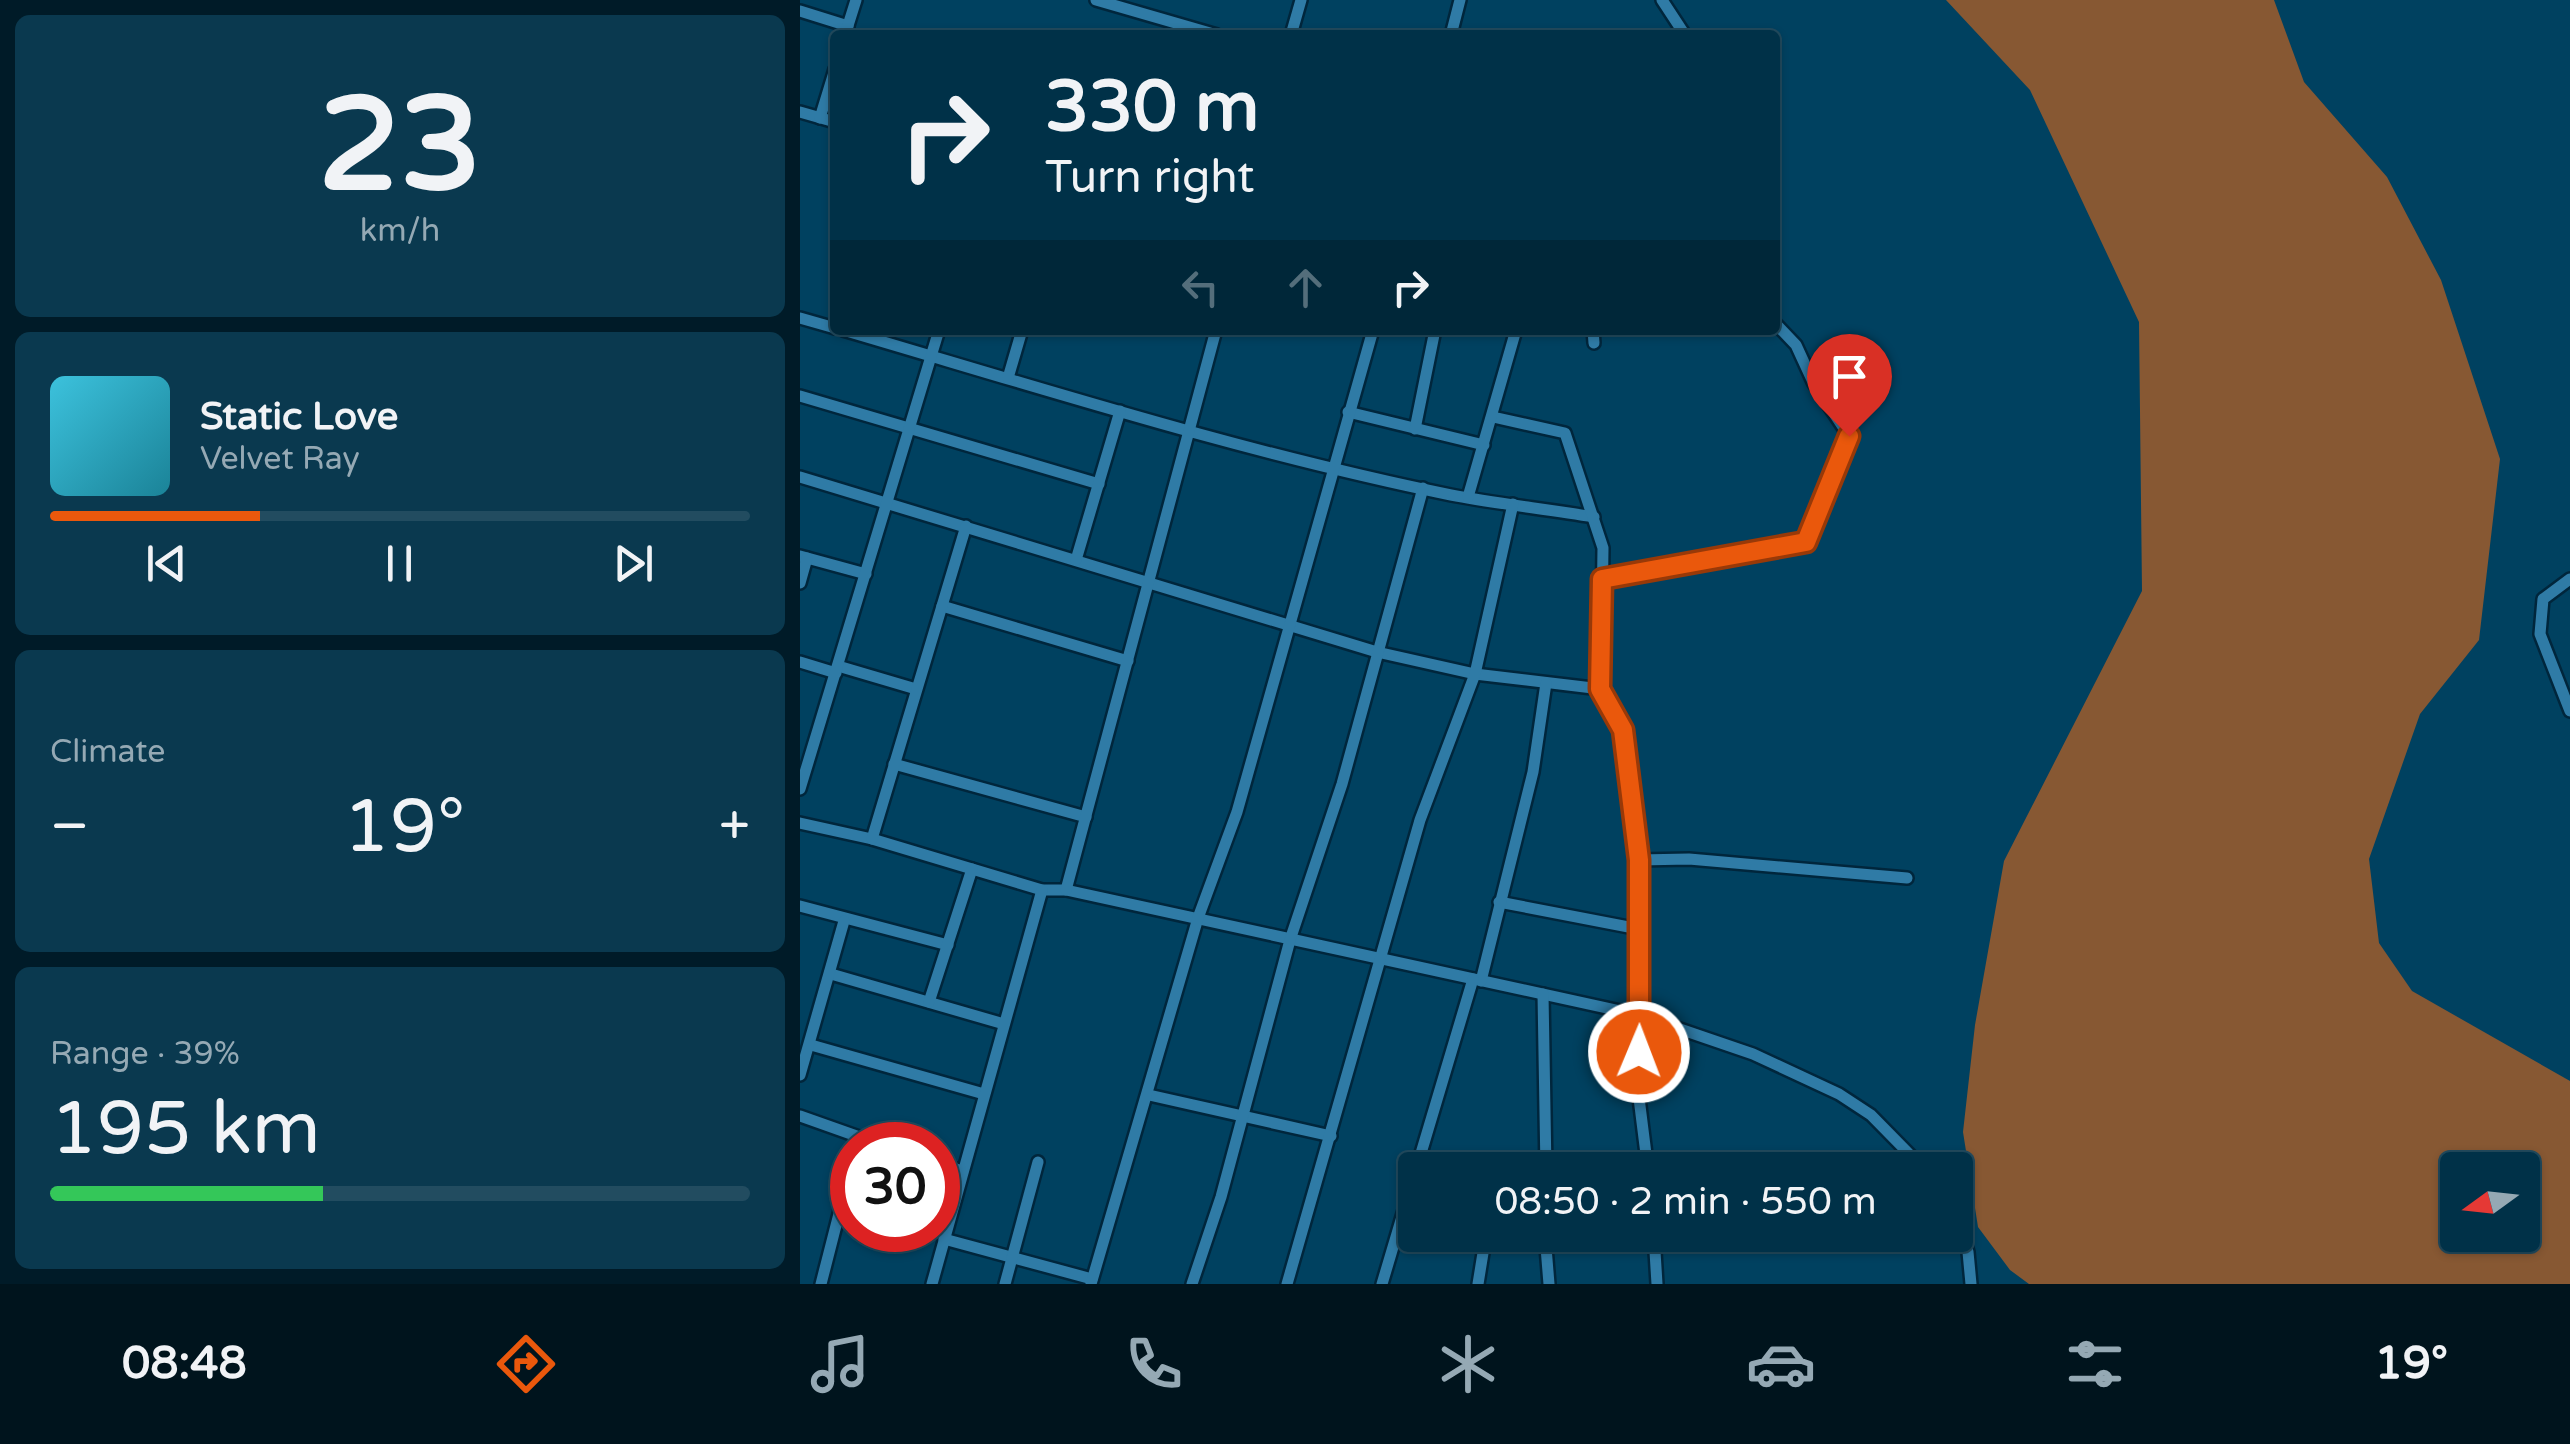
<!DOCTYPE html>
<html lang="en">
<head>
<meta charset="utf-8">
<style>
  :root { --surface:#003148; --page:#0a394f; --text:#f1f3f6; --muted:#95a9b4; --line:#224c60; --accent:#ea580c }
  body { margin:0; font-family:"Varela Round",sans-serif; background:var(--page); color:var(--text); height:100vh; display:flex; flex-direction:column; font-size:38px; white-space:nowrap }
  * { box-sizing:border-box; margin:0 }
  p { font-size:32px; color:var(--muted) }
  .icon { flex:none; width:55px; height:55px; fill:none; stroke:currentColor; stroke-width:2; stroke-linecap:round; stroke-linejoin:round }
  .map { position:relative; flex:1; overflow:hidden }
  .details { display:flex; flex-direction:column; gap:15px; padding:15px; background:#001b28; width:800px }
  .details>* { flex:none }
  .guide { position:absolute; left:30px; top:30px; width:950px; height:305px; border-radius:10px; box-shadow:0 2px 8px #0004,0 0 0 2px var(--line); background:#003148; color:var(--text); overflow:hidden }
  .needle { width:65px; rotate:255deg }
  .controls { position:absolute; left:1640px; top:1152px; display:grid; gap:20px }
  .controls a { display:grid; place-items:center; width:100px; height:100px; border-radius:10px; background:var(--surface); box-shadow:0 2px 8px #0004,0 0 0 2px var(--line); font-size:50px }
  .speed { position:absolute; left:30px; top:1122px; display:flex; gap:20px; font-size:50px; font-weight:700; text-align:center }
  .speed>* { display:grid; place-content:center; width:130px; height:130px; border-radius:50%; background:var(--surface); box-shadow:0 2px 8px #0004,0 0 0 2px var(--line); line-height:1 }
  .speed .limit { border:15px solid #d22; background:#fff; color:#111 }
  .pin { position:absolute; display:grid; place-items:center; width:85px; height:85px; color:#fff; margin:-102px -42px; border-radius:50% 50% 50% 0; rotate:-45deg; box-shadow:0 0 10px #0007 }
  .pin .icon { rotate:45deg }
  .me { position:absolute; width:110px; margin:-55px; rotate:1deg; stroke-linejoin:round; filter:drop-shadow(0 0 8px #0008) }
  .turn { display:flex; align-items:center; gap:35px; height:210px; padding:0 50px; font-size:45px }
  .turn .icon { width:130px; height:130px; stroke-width:2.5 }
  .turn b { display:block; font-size:70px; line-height:85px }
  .lanes { display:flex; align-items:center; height:95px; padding:0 50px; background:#0003; justify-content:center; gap:50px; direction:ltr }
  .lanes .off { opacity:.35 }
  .big { font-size:75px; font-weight:600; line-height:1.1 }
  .details .widget { flex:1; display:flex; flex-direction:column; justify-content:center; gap:15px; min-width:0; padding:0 35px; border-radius:15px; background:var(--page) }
  .details .dial { align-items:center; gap:0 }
  .dial b { font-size:130px; line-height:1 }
  .song { display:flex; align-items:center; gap:30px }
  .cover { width:120px; height:120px; border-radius:15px; background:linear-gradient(135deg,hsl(190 70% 55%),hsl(190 70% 35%)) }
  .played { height:10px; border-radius:5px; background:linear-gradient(90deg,var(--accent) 30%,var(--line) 30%) }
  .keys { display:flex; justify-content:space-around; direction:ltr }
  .heat { display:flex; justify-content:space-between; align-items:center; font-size:55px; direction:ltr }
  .charge { height:15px; border-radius:8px; background:linear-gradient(90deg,#34c759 39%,var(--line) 0) }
  .trip { position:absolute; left:598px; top:1152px; width:575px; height:100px; border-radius:10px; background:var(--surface); box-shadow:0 2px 8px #0004,0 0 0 2px var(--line); font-weight:600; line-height:100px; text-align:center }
  .tabs { display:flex; height:160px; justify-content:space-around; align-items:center; background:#00141d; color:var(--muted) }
  .tabs .icon { width:70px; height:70px }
  .tabs .current { color:var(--accent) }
  .tabs b { font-size:45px; color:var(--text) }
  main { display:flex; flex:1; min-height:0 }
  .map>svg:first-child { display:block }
  .green { fill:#875833; fill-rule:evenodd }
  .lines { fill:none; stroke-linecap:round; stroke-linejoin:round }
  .minor-casing { stroke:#00263c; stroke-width:16 }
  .minor { stroke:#2f7ba6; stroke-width:11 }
  .route-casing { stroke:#983908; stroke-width:25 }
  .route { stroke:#ea580c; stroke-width:18 }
</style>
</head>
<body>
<main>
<section class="details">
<div class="widget dial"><b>23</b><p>km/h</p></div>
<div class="widget">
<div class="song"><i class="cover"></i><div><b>Static Love</b><p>Velvet Ray</p></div></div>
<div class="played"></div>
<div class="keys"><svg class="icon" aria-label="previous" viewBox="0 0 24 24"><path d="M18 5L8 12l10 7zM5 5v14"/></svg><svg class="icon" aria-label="pause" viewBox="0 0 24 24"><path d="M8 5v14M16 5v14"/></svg><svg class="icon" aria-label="next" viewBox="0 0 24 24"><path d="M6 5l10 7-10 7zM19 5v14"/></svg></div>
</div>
<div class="widget"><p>Climate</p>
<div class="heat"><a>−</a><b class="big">19°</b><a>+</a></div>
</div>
<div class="widget"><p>Range · 39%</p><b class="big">195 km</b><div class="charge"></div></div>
</section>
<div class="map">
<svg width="1770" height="1284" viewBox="0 0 1770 1284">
  <rect width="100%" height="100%" fill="#004160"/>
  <path class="green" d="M1146,0h328l30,82 83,95 54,103 59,179 -21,181 -59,74 -51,145 10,84 33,48 158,90v203h-541l-19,-14 -32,-43 -15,-95 12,-107 29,-164 138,-270 -3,-269 -109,-232zM1658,1170h64v65h-64z"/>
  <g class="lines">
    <g class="minor-casing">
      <g id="minor">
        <polyline points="296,0 417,35"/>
        <polyline points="862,0 885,35"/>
        <polyline points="0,11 48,26"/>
        <polyline points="45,35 56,0"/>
        <polyline points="491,35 501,0"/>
        <polyline points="651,35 660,0"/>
        <polyline points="0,112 35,122"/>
        <polyline points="20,118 35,69"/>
        <polyline points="0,318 35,328"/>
        <path d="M43,330c201,59 402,123 608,165 47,9 96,14 143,22"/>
        <polyline points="793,330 794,343"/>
        <polyline points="208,378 222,330"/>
        <polyline points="0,396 299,484"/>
        <polyline points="548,412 684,445"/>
        <polyline points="693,417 765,433 803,548 801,689 823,730 839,860 838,1090 848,1170"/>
        <polyline points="615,429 635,330"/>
        <polyline points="0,477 577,652 675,674 801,689"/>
        <polyline points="668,497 716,330"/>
        <polyline points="0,556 66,574"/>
        <polyline points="276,560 320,411"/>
        <polyline points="802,579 998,545 1011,536 1049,436 1013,382 996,345 975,323"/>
        <polyline points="1770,579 1743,599 1740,634 1770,711"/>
        <polyline points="0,583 7,558"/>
        <polyline points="142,606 328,661"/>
        <polyline points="0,662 36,673"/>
        <polyline points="38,666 116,689"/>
        <polyline points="94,764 286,817"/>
        <polyline points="0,789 139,330"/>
        <polyline points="0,823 72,839 242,890 266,890 839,1015 953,1054 1039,1094 1071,1115 1125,1170"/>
        <polyline points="72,839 166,526"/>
        <polyline points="839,860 889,859 1107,878"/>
        <polyline points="266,890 416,330"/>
        <polyline points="699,902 839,929"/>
        <polyline points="0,906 148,945"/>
        <polyline points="31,974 204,1024"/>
        <polyline points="681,981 733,772 746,683"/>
        <polyline points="743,994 746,1170"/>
        <polyline points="129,1002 172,869"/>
        <polyline points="11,1045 184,1094"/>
        <polyline points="0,1075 44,921"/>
        <polyline points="349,1095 531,1136"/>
        <polyline points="0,1116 82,1145"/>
        <polyline points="138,1163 162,1171"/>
        <polyline points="616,1170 673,979"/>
        <polyline points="1155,1208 1168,1252 1171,1284"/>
        <polyline points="745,1235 749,1284"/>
        <polyline points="854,1235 857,1284"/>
        <polyline points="144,1239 292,1279"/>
        <polyline points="21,1284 52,1163"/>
        <polyline points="132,1284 242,890"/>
        <polyline points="205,1284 238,1162"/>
        <polyline points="291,1284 398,918 437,812 573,330"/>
        <polyline points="392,1284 421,1197 490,940 542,784 623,488"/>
        <polyline points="487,1284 620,820 675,674 713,504"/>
        <polyline points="582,1284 615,1173"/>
        <polyline points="678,1284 683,1253"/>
      </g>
    </g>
    <use href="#minor" class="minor"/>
  </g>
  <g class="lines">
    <g class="route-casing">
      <polyline id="route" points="839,1052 839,860 823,730 800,689 802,579 1006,542 1049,436"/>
    </g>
    <use href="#route" class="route"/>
  </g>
</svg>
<div class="controls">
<a><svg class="needle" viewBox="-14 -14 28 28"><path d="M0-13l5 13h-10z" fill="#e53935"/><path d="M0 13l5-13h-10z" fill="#95a9b4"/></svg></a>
</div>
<div class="speed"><div class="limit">30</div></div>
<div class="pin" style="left:1049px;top:436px;background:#d93025"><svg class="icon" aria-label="arrive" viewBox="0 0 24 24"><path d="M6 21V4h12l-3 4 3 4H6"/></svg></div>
<svg class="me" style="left:839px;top:1052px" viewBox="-20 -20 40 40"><circle r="17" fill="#ea580c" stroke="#fff" stroke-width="3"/><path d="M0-11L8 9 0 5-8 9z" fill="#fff"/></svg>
<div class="trip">08:50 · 2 min · 550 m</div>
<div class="guide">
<div class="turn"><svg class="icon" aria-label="right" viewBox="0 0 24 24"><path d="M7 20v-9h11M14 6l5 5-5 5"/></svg><div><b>330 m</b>Turn right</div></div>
<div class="lanes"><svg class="icon off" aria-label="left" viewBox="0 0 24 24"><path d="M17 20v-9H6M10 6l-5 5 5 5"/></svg><svg class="icon off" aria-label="ahead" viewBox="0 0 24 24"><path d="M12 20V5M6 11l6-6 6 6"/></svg><svg class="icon" aria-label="right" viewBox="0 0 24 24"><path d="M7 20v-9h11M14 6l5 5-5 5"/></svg></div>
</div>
</div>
</main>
<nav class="tabs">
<b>08:48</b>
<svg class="icon current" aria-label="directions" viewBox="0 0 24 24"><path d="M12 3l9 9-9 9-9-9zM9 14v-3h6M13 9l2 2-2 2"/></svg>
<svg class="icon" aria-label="music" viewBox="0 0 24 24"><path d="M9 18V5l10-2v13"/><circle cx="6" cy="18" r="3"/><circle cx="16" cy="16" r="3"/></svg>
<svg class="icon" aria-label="phone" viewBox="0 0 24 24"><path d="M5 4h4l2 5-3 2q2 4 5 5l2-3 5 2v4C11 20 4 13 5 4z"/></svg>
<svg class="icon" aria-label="climate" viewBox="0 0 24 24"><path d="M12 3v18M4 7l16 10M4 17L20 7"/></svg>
<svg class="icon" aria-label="car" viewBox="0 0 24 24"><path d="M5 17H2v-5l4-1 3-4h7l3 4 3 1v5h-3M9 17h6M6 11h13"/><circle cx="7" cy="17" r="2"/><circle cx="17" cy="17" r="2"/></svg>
<svg class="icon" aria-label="filters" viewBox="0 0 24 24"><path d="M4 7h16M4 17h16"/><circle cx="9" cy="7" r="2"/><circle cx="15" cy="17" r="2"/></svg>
<b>19°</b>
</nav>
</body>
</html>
